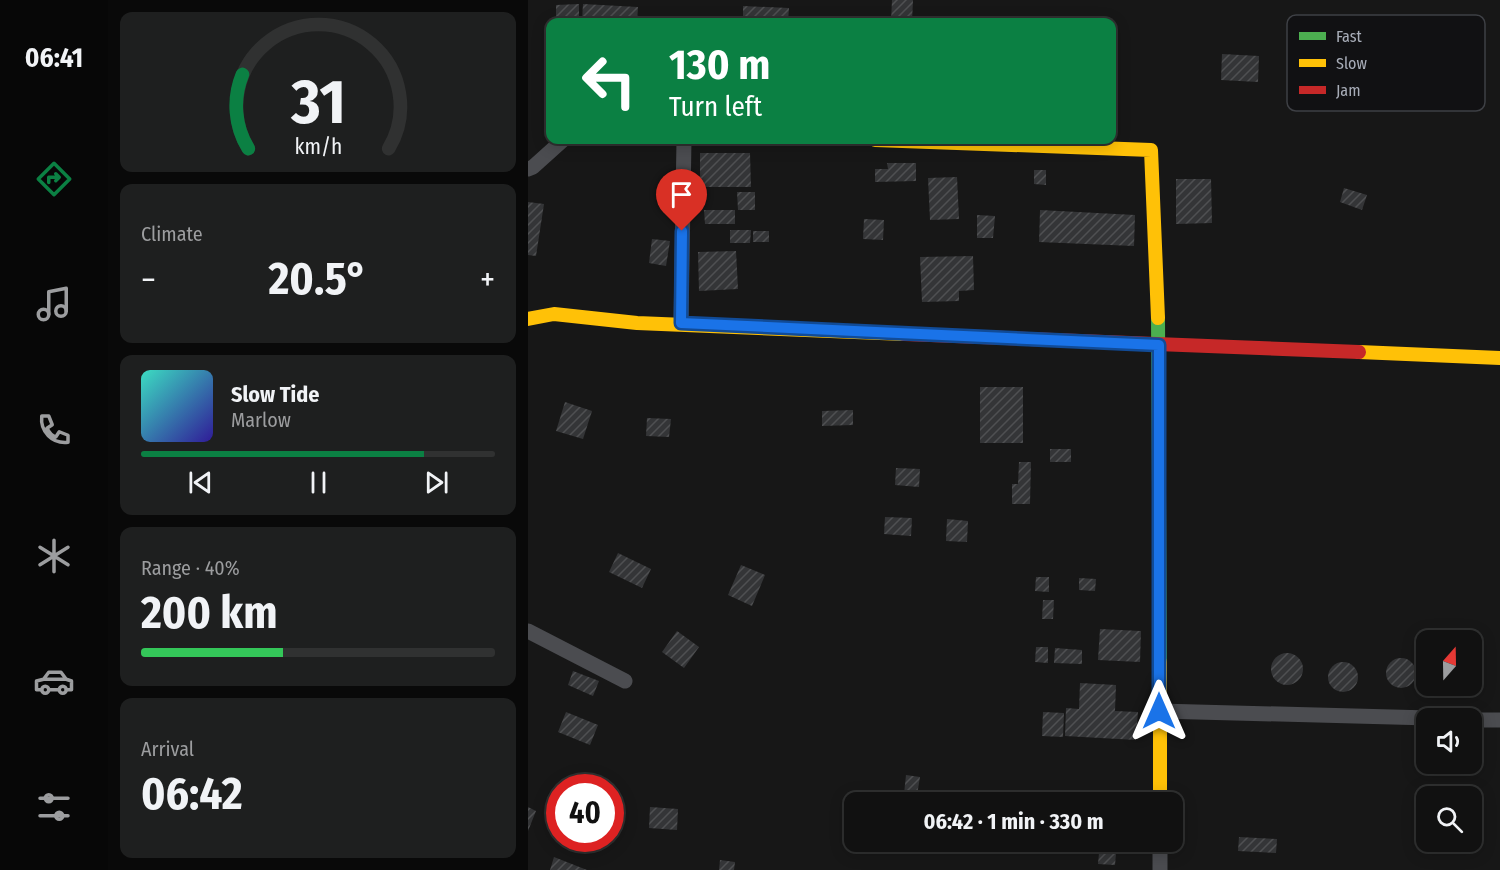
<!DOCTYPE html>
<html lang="en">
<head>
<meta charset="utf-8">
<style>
  :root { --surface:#111; --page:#1e1f1f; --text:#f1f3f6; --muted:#9c9d9f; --line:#303131; --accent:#0b8043 }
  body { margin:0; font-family:"Fira Sans Condensed",sans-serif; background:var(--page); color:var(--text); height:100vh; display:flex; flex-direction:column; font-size:22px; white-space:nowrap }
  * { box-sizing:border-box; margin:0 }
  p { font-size:20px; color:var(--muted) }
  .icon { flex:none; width:33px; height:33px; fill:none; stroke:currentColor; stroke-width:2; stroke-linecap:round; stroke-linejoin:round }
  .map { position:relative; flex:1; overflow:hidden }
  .panel { display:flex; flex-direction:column; gap:12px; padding:12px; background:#090909; width:420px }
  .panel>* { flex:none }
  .top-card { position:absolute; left:18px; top:18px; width:570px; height:126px; border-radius:12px; box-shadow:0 3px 15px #0003,0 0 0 2px var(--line); background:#0b8043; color:#fff; overflow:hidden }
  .needle { width:39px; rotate:20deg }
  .tools { position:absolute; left:888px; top:630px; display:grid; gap:12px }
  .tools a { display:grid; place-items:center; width:66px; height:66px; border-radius:12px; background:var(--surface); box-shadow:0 3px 15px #0003,0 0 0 2px var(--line); font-size:30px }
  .speed { position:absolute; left:18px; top:774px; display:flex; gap:12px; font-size:30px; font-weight:700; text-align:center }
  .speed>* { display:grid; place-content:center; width:78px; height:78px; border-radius:50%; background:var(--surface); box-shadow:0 3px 15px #0003,0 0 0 2px var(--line); line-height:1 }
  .speed .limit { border:9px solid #d22; background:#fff; color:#111 }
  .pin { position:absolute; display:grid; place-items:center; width:51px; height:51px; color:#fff; margin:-62px -26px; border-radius:50% 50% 50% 0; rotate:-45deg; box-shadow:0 0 6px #0007 }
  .pin .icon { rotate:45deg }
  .me { position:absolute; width:66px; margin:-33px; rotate:0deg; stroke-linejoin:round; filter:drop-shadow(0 0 4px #0008) }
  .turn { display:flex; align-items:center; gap:21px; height:126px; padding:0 24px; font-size:27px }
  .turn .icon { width:78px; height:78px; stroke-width:2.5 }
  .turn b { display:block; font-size:42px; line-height:51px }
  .big { font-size:45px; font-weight:700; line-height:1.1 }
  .panel .tile { flex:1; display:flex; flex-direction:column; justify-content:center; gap:9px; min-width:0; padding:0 21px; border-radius:12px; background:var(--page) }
  .panel .dial { align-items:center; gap:0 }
  .dial svg { height:156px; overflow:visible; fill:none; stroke:var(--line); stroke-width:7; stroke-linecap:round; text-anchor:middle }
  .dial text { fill:var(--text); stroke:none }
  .song { display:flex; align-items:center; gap:18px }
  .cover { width:72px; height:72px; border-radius:9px; background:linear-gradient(135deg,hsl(170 70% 55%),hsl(250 70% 35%)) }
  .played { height:6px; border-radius:3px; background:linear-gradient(90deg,var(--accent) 80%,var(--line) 80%) }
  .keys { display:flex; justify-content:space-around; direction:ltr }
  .heat { display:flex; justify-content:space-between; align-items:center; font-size:33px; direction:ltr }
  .charge { height:9px; border-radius:4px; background:linear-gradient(90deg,#34c759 40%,var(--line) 0) }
  .trip { position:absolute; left:316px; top:792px; width:339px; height:60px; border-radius:12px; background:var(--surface); box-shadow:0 3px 15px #0003,0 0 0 2px var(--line); font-weight:700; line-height:60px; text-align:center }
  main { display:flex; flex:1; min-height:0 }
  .tab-bar { display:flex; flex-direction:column; width:108px; justify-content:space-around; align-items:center; background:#070707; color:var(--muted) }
  .tab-bar .icon { width:42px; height:42px }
  .tab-bar .active { color:var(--accent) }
  .tab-bar b { font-size:27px; color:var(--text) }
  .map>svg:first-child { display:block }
  .building { fill:url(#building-hatch) }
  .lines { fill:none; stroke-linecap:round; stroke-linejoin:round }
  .street { stroke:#4b4c50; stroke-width:15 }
  .fast { stroke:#4caf50; stroke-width:14 }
  .slow { stroke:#ffc107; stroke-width:14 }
  .jam { stroke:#c62828; stroke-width:14 }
  .route-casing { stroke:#114b97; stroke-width:15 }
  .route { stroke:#1a73e8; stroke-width:10 }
  .key { fill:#111113; stroke:#3e4045; stroke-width:1.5 }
  .key-label { font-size:16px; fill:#a8adb8 }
</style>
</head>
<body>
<main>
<nav class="tab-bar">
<b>06:41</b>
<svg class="icon active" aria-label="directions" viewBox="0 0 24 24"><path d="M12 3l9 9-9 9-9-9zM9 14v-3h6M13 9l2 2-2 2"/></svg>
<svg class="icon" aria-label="music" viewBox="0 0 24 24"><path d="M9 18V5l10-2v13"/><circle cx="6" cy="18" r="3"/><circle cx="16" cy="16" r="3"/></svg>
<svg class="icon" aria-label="phone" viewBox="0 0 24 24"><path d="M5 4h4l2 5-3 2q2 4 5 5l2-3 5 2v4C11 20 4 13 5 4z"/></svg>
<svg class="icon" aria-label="climate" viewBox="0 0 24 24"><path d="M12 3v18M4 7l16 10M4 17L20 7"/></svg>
<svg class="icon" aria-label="car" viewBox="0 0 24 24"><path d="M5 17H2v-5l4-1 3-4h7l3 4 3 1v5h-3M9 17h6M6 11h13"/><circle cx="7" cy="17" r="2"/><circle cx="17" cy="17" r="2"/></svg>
<svg class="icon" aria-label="filters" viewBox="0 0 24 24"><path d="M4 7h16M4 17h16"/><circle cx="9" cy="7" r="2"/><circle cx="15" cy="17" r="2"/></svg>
</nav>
<section class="panel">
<div class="tile dial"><svg viewBox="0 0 100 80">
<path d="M14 69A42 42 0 1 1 86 69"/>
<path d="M14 69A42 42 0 0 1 11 31" stroke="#0b8043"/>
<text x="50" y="56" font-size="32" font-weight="700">31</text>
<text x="50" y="72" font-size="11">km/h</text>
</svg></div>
<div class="tile"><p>Climate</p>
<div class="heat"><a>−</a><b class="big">20.5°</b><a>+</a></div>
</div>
<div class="tile">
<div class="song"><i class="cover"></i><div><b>Slow Tide</b><p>Marlow</p></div></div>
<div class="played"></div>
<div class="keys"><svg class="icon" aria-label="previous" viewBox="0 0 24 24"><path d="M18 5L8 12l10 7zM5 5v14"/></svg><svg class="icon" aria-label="pause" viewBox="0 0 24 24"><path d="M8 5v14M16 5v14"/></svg><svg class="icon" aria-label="next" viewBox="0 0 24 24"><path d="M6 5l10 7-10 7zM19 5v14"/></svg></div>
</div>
<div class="tile"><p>Range · 40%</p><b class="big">200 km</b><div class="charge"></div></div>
<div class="tile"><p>Arrival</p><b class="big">06:42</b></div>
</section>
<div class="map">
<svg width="972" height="870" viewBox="0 0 972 870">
  <defs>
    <pattern id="building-hatch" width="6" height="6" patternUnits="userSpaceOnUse" patternTransform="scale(1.5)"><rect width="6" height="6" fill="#343537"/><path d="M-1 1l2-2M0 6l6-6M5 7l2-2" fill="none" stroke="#4f5052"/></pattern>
  </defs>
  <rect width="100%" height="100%" fill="#171717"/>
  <g class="building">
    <polygon points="364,0 385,0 384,22 363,22"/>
    <polygon points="51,4 51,22 28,22 28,5"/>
    <polygon points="55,4 110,7 109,22 54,21"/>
    <polygon points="215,6 261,8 260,22 215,22"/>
    <polygon points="694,54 731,56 730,82 693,80"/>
    <polygon points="172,153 222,153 223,187 172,187"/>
    <polygon points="359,163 388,163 388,181 347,182 347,169 360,169"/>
    <polygon points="506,170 518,170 518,185 506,184"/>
    <polygon points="429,177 431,219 402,220 400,178"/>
    <polygon points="648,179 683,179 684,223 648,224"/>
    <polygon points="816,188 839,195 834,210 812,202"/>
    <polygon points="209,192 227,192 227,210 210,210"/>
    <polygon points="0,202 16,204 8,256 0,255"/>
    <polygon points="176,210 207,210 207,224 177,224"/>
    <polygon points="512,210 607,215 606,246 511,242"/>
    <polygon points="449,215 467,216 465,238 449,238"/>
    <polygon points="336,219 356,220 355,240 335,239"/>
    <polygon points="202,230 223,230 222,243 202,243"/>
    <rect x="225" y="231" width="16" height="11"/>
    <polygon points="124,239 142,241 138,266 121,263"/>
    <polygon points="208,251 210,289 171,291 170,252"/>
    <polygon points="445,256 446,290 431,291 431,301 394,302 392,257"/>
    <rect x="452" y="387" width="43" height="56"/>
    <polygon points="37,402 64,411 55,439 28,431"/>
    <polygon points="325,410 325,425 294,426 294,411"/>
    <polygon points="119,418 143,419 141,437 118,436"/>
    <rect x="522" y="449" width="21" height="13"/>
    <polygon points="491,462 503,462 502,504 484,504 484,484 490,484"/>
    <polygon points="368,468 392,469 391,487 367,485"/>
    <polygon points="357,517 384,518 383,536 356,534"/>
    <polygon points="419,519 440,521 439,542 418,541"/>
    <polygon points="90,553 123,569 114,588 81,572"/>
    <polygon points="213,565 237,575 224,606 200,595"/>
    <polygon points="508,577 521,577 521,592 507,591"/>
    <polygon points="551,578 568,579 567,591 551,590"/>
    <polygon points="515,600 526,600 525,619 514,619"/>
    <polygon points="572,629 613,631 612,662 570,660"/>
    <polygon points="149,631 171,647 156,668 134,652"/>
    <polygon points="508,647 520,647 520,663 507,662"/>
    <polygon points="527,648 554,650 554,664 526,663"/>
    <polygon points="950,652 951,689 919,690 918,686 944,686 944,653"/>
    <circle cx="759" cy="669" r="16"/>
    <circle cx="873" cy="673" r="15"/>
    <circle cx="815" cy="677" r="15"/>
    <polygon points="45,671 71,681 65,696 40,685"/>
    <polygon points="552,683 588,685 587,711 610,712 608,740 537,736 538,708 551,709"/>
    <polygon points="38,712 70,725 62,745 30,732"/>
    <polygon points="515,712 536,713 535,737 514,736"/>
    <polygon points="378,775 392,777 389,795 376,794"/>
    <polygon points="0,807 8,811 0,831"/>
    <polygon points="122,807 150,809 149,830 121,828"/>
    <polygon points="711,837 749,839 748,853 710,851"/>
    <polygon points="403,842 440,842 440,849 403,847"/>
    <polygon points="572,842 589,842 587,865 570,864"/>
    <polygon points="26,857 59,870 22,870"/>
    <polygon points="192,860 207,862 206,870 191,870"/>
  </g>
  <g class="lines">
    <g class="street">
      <polyline points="0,169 5,167 35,140"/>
      <polyline points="153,323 156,140"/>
      <polyline points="0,631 97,681"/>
      <polyline points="631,711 902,718"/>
      <polyline points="944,720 972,720"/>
      <polyline points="632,842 632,870"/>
    </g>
    <polyline class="fast" points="630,318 632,662"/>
    <g class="slow">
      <polyline points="347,140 623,150 630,318"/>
      <polyline points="0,319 26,314 109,323 376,334"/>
      <polyline points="831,352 972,358"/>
      <polyline points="632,662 632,802"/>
    </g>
    <polyline class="jam" points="376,334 831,352"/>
  </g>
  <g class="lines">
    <g class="route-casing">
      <polyline id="route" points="154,231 153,323 631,345 631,711"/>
    </g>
    <use href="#route" class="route"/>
  </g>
  <rect x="759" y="15" width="198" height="96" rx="9" class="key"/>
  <rect x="771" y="32" width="27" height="8" fill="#4caf50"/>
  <rect x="771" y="59" width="27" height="8" fill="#ffc107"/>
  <rect x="771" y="86" width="27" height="8" fill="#c62828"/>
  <g class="key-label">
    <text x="808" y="42">Fast</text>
    <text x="808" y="69">Slow</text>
    <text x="808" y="96">Jam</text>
  </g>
</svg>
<div class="tools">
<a><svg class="needle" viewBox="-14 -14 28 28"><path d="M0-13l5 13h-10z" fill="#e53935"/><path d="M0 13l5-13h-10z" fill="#9c9d9f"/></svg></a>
<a><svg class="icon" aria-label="sound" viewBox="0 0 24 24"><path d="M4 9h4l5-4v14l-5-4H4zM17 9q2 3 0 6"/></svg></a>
<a><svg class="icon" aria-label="search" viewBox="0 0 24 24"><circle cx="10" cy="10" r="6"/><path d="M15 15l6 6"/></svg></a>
</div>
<div class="speed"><div class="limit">40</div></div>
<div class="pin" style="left:154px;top:231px;background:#d93025"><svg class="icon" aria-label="arrive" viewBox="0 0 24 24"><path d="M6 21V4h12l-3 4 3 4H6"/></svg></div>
<svg class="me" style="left:631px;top:711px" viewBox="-20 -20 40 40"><path d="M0-17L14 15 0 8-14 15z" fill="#1a73e8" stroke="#fff" stroke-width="4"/></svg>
<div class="trip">06:42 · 1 min · 330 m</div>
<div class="top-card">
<div class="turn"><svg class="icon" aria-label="left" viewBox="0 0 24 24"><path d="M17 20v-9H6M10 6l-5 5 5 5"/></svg><div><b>130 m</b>Turn left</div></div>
</div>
</div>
</main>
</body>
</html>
